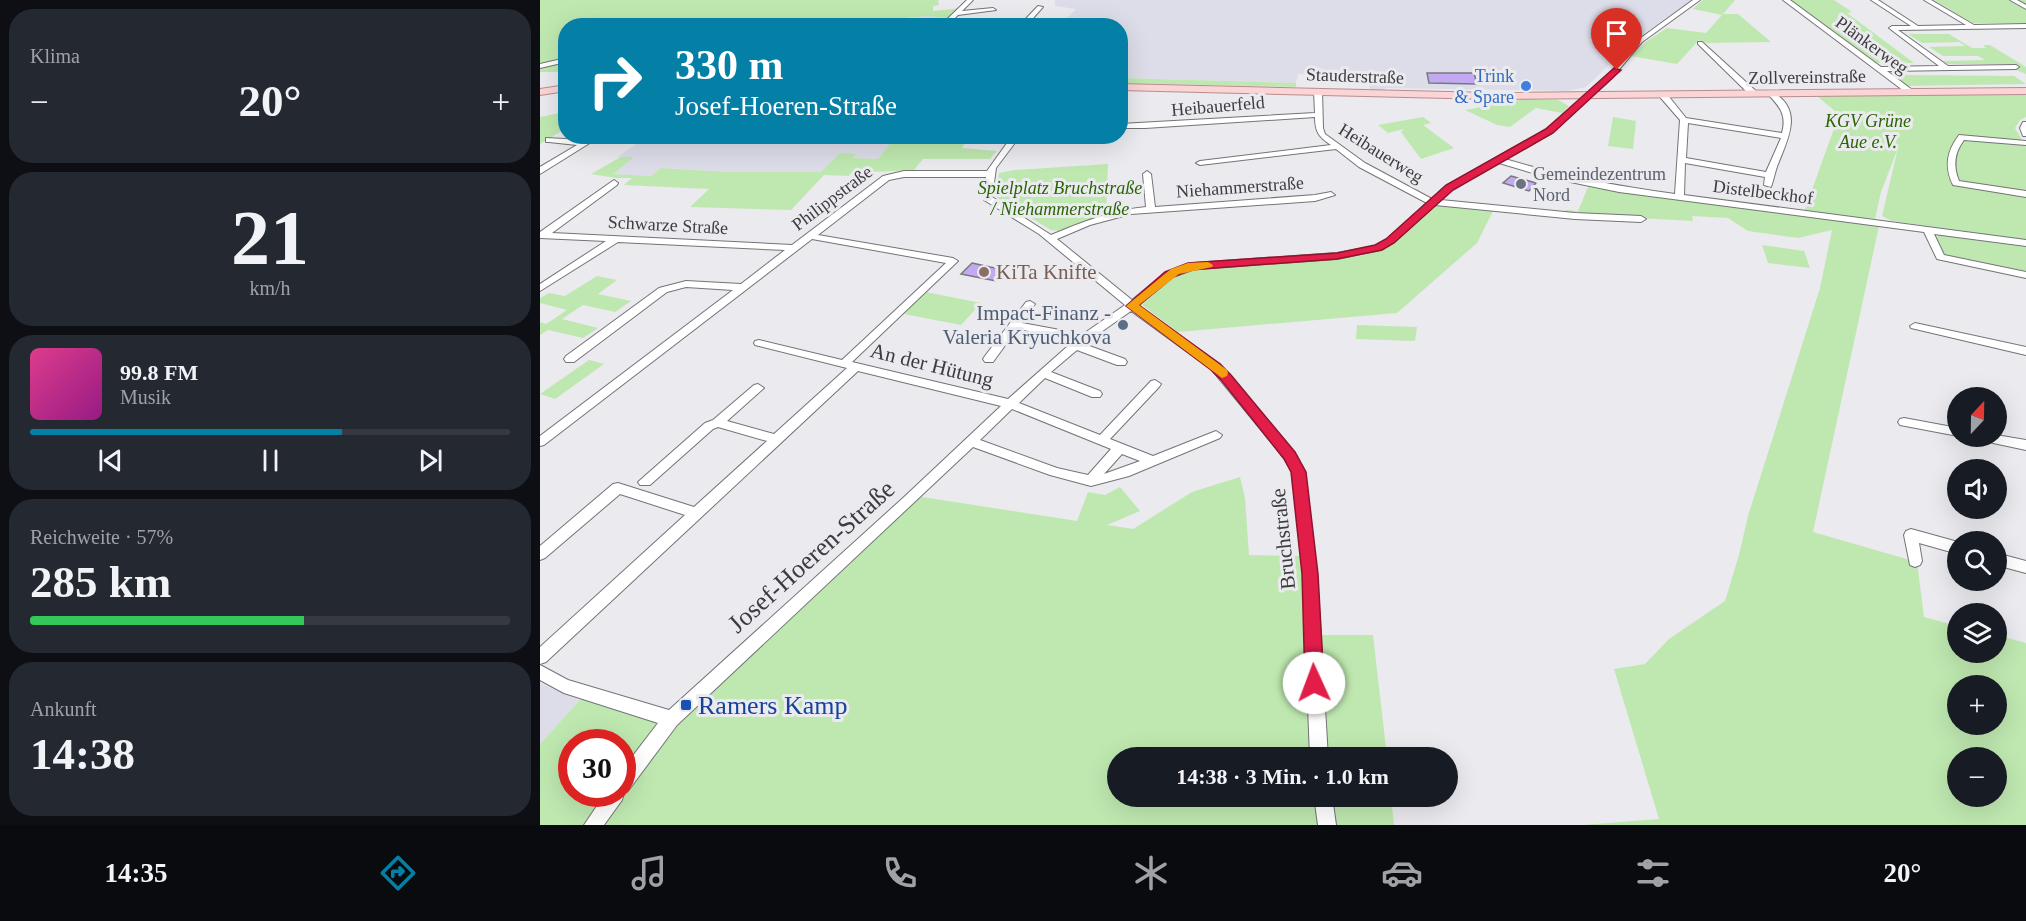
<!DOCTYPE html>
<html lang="de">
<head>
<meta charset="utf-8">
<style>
  :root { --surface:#171b24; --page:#242831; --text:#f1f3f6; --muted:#9ea1a6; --line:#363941; --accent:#047fa5 }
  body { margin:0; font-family:Georgia,serif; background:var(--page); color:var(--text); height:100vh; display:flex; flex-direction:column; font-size:22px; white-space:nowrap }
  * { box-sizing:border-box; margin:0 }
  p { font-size:20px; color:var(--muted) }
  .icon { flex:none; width:33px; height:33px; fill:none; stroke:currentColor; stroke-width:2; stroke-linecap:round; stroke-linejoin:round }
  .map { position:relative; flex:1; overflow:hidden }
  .details { display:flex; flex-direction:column; gap:9px; padding:9px; background:#0d0f14; width:540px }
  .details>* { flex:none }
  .banner { position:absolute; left:18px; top:18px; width:570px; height:126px; border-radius:24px; box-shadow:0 6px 24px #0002; background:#047fa5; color:#fff; overflow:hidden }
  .needle { width:39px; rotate:22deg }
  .buttons { position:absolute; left:1407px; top:387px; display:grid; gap:12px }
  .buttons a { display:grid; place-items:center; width:60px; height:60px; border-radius:50%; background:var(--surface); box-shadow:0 6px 24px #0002; font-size:30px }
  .speed { position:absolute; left:18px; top:729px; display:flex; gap:12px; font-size:30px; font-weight:700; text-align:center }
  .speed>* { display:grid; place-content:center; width:78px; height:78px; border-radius:50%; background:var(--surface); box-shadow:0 6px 24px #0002; line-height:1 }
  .speed .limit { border:9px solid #d22; background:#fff; color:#111 }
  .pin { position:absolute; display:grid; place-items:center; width:51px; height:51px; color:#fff; margin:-62px -26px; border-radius:50% 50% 50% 0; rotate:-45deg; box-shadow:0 0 6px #0007 }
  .pin .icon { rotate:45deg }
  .me { position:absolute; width:66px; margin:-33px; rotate:358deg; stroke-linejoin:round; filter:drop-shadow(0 0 4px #0008) }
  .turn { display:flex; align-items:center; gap:21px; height:126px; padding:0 18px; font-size:27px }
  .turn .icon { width:78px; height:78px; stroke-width:2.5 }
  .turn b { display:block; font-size:42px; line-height:51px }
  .big { font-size:45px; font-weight:600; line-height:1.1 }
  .details .tile { flex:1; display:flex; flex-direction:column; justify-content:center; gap:9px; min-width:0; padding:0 21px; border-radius:24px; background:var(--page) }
  .details .dial { align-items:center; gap:0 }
  .dial b { font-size:78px; line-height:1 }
  .song { display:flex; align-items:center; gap:18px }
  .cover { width:72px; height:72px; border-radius:9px; background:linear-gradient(135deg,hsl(330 70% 55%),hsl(310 70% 35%)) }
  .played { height:6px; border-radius:3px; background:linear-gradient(90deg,var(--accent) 65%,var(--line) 65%) }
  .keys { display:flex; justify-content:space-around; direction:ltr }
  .heat { display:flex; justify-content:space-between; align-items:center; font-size:33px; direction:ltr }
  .charge { height:9px; border-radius:4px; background:linear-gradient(90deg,#34c759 57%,var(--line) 0) }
  .trip { position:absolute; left:567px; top:747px; width:351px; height:60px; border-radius:30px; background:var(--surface); box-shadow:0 6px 24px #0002; font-weight:600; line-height:60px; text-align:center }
  .menu { display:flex; height:96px; justify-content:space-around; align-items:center; background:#090b0e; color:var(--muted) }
  .menu .icon { width:42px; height:42px }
  .menu .active { color:var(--accent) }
  .menu b { font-size:27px; color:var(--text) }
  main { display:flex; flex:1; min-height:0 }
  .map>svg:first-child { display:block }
  .built { fill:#dddde9 }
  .green { fill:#bfe8b0; fill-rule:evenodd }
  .building { fill:#c1aaf2; stroke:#79787d; stroke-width:1.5 }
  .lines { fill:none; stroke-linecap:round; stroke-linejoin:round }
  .minor-casing { stroke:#747478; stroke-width:2 }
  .major-casing { stroke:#b78d8f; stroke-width:2 }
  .minor { fill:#fff; fill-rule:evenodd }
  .major { fill:#fbd4d6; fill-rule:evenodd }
  .route { fill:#e11d48; stroke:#92132f; stroke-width:1.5 }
  .slow { fill:#f59e0b }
  .shop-dot { fill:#3f7fe0; stroke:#eaeaef; stroke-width:2 }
  .worship-dot { fill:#6b7280; stroke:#eaeaef; stroke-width:2 }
  .education-dot { fill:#8d6e63; stroke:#eaeaef; stroke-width:2 }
  .service-dot { fill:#5c6f8a; stroke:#eaeaef; stroke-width:2 }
  .transit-dot { fill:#1a4fb4; stroke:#eaeaef; stroke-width:2 }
  .labels { text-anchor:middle; stroke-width:6; stroke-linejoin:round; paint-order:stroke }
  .far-street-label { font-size:18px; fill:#3d3d3f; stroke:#eaeaef }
  .far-shop-label { font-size:18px; fill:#366cbe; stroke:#eaeaef; text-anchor:end }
  .far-park-label { font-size:18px; font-style:italic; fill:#2a6505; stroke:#eaeaef }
  .far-worship-label { font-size:18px; fill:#5b616d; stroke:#eaeaef; text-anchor:start }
  .education-label { font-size:21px; fill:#785e54; stroke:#eaeaef; text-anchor:start }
  .service-label { font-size:21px; fill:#4e5e75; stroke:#eaeaef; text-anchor:end }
  .street-label { font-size:21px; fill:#3d3d3f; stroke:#eaeaef }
  .near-street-label { font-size:26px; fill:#3d3d3f; stroke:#eaeaef }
  .near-transit-label { font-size:26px; fill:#164399; stroke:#eaeaef; text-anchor:start }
</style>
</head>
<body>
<main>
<section class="details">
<div class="tile"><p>Klima</p>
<div class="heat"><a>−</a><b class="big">20°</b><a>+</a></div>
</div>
<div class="tile dial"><b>21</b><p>km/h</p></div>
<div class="tile">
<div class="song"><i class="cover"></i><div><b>99.8 FM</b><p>Musik</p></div></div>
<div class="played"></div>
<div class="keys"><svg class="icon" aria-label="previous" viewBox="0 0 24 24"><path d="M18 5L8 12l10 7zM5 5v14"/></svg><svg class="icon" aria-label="pause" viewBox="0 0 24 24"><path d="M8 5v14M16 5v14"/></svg><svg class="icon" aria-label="next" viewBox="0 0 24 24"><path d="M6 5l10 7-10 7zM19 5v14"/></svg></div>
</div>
<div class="tile"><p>Reichweite · 57%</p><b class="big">285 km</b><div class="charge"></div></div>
<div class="tile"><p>Ankunft</p><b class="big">14:38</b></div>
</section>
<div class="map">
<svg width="1486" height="825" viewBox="0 0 1486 825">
  <rect width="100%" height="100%" fill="#eaeaef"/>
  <g class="built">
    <polygon points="515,0 1151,0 1096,39 1046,87 1027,91 845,88 845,90 830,90 827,76 758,74 756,83 581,78 580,26 520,25 536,9 515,6"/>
    <polygon points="387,16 408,18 398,25 277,26"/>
    <polygon points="107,137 355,137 338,159 311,158 300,153 282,172 189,172 121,168 111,176 72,174 93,157 77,157"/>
    <polygon points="0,683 40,700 0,744"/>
  </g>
  <g class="green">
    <polygon points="0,0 398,0 399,5 393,6 393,11 423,8 408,18 387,16 277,26 26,26 25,72 0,72"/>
    <polygon points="1163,0 1195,0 1183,14 1198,14 1231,42 1166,43 1159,40 1137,64 1091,56 1107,41 1127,28 1166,33 1182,15 1153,9"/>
    <polygon points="1250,0 1294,0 1312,12 1307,13 1374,63 1337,63"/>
    <polygon points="1394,0 1486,0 1486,23 1433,23"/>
    <polygon points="1368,34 1409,34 1432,48 1446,48 1443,45 1450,45 1486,67 1486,74 1471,68 1477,68 1472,64 1407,64 1403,61 1445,60 1438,56 1403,56 1389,47 1425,46 1419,42 1382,43"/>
    <polygon points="1350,72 1362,72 1367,75 1474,76 1486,84 1367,86"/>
    <polygon points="581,78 756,83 756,87 581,83"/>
    <polygon points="1486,94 1486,117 1480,120 1475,128 1486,147 1486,240 1352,221 1342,216 1358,148 1341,192 1335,219 1264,212 1296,123 1295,111 1277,96"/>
    <polygon points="985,99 1018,100 1029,106 1022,113 996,108 970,127 957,125 925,110"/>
    <polygon points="25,112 25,129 0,144 0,117"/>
    <polygon points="883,117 891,123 883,125 914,148 881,159 861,132 864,129 848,133 838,125"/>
    <polygon points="1073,117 1096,121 1093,149 1068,146"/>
    <polygon points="355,137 418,137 416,140 424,144 422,148 457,151 450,159 383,159 374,170 311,173 309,176 284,175 251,210 150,207 169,189 84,185 92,178 76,178 51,174 81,157 94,157 73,174 111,176 121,168 189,172 281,172 300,153 316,154 312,158 338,159"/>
    <polygon points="568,164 566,214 520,231 511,230 456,197 459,173 475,170"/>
    <path d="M1048,187l291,39 -66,306 104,30 7,55 33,9 1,26h38l1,-17 29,8v182h-443l76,-6 -45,-150 31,-5 24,-25 56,-38 14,-46 9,-39 72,-228 12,-58 -34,8 -50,-7 -20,-13 -36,-2 1,5 -126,-7 -2,-4 13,1zM1418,686h38v38h-38zM1418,758h38v38h-38z"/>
    <path d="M895,206l59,3 -17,34 -80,70 -219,19 -36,-27 30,-27 22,-9 167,-13c31,-8 50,-29 74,-50z"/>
    <polygon points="1399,235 1486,247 1486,273 1406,256 1402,253 1396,237"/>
    <polygon points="1222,245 1264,251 1270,268 1228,263"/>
    <polygon points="57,276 77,280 58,294 91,301 75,312 43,305 22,319 58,328 43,338 8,330 0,335 0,322 6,324 27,310 0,303 0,298 9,293 25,296"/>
    <polygon points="386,292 441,303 421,325 364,314"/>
    <polygon points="817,325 877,327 875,341 816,339"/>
    <polygon points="49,360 64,364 15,399 0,394"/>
    <polygon points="700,477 705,498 709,555 762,556 775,757 578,758 578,796 776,797 786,825 52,825 75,794 82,794 117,735 376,496 537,521 548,492 565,495 580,487 600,511 567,525 593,529 652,492"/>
    <polygon points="780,635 833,635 847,757 785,757"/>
    <polygon points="52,697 126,720 83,780 82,742 32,742 32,794 73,794 50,825 0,825 0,744 40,700"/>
    <polygon points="790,797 851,797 854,825 797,825"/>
  </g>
  <g class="building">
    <polygon points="887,73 934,73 937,84 889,83"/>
    <polygon points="971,176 996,183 989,191 963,183"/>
    <polygon points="432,263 450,267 466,270 456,281 421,274"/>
  </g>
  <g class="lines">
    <g class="minor-casing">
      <g id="minor">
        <polygon points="427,0 433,0 422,11 453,8 456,10 418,15 407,26 400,26"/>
        <path d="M1153,0h7l-58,42 -30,36 -60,55 -47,26c56,17 112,27 170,35l5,-74 -20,-23v-4h6l20,25 96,15c5,-18 -2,-26 -14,-39l4,-2c32,17 16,47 6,72 -3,7 -4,15 -7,23l-7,-2 1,-8 -80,-14 -1,32 342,45v6l-92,-12 10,21 82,17v6l-89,-19 -13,-27 -305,-40 -73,-15 -47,-14 -47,27 -11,10 134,13 66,3 5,3 -5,3 -66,-3 -140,-14 -42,38 -12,7 -44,9 -142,10 -22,8 -35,29 82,58 74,89 10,19 13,102 11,184h-18l-7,-184 -11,-102 -7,-13 -73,-89 -81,-59 -47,33 41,15 2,3 -2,3h-8l-40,-15 -26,22 49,19 2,3 -2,3h-8l-47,-19 -26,25 81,32 51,-54 4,-1 6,4 -2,3 -49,52 43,17 63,-25 6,4 -2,3 -91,38 -38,10 -41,-11 -77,-28 -296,278 -49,66 -4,2 -2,7 -18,25h-20l21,-31h17v-24l36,-47 -94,-30 -24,-13v-15l28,15 101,30 234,-212 98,-92 -143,-35 -312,291 -6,2v-17l145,-132 -65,-21 -75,64 -5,2v-14l73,-62 5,-1 76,24 73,-66 -49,-14 -5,2 -63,56h-10l-2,-3 67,-59 8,-3 41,-35 4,-1 6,4 -37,33 47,13 73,-66 -92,-23 -1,-2 1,-2 4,-1 83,20 104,-97 -134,-24 -268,206 -4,1v-10l193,-146 -47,-3 -19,5 -93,70h-8l-2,-3 2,-3 93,-68 27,-7 55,3 44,-34 -167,-8 -78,49v-7l66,-43 -66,-3v-6l74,-52 4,3 -1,2 -65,48 240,12 91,-69 21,-5h83l25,-35h8l-24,32 -4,29 59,38c31,-13 62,-25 95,-28l-3,-33 4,-3 4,3 4,33 160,-12 16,-3 4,3 -20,6 -184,13 -41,11 -33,14 75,61 33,-27 29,-10 143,-10 38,-7 12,-7 40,-36 -68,-36 -23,-18 -136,16 -4,-2 4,-2 131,-16c-12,-8 -16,-13 -16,-28l-170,11h-25v-4l195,-11 -1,-22 4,-2 4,2 1,37 2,6 40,29 67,36 14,-13 100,-57 62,-53 30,-36zM1148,123l93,15 -15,34 -80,-14zM364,177h82l-2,23 55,34 86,71 -49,34 -16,-9 -38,-7 13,-19 -5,-3 -4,1 -41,54 -2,3 2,3h8l24,-33 36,6 16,10 -61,54 -156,-37 106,-101 -5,-3 -135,-23 71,-55zM472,409l99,40 -23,26 -31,-7 -77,-28zM582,454l18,7 -36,13z"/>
        <polygon points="1243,0 1250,0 1341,67 1399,66 1349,28 1352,26 1371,26 1331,0 1338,0 1378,26 1426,25 1384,0 1391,0 1434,25 1486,24 1486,28 1358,30 1408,66 1476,65 1479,67 1476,69 1347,71 1375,92 1368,94"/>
        <polygon points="1470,0 1477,0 1486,5 1486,9"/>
        <polygon points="498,6 503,7 486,26 479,26"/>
        <polygon points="1158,42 1162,42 1217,92 1217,96 1211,96 1158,44"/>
        <polygon points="26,58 26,62 0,68 0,64"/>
        <polygon points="1483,122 1486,122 1486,136 1483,136 1480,128"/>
        <path d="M1419,135l67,6v4l-62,-5c-10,13 -11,26 -5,41l67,10v6l-73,-12c-9,-19 -6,-34 6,-50z"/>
        <polygon points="51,136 61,136 0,174 0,167 37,145 9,142 6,142 6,138 44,140"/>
        <polygon points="1375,323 1486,347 1486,355 1371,328 1370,326"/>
        <polygon points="1364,418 1418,428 1418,436 1360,425 1358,422 1360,419"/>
        <polygon points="1456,435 1486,440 1486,450 1439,440 1433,436 1456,436"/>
        <polygon points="1371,529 1418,542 1418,554 1379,543 1382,561 1380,565 1375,567 1370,565 1364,535 1366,531"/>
        <polygon points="1456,553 1486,561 1486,573 1456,565"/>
        <polygon points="774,796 792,796 796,825 778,825"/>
      </g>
    </g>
    <g class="major-casing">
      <g id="major">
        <polygon points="580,84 950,93 1486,88 1486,94 950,99 580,90"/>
        <polygon points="26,85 26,91 0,95 0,89"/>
      </g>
    </g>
    <use href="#minor" class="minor"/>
    <use href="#major" class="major"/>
  </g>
  <polygon class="route" points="1074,68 1081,70 1013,133 913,190 854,243 842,250 797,259 650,270 633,277 599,305 680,364 691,375 755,452 766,472 778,574 784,683 781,689 774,692 768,689 765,683 762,574 751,472 744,459 682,381 671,370 586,306 625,272 648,263 797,253 835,245 846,239 906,185 1006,129"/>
  <polygon class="slow" points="668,262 673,265 672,267 639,274 599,305 687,370 688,373 687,376 682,378 586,306 631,269 648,263"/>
  <circle class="shop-dot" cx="986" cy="86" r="6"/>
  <circle class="worship-dot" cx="981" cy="184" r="6"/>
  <circle class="education-dot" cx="444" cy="272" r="6"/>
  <circle class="service-dot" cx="583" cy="325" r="6"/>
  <rect class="transit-dot" x="140" y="699" width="12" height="12" rx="3"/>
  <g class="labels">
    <g class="far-street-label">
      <text transform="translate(1332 45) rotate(36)" y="6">Plänkerweg</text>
      <text transform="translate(815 76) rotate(2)" y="6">Stauderstraße</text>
      <text transform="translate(1267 77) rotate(-1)" y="6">Zollvereinstraße</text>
      <text transform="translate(678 106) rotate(-5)" y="6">Heibauerfeld</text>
      <text transform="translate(841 153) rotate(32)" y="6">Heibauerweg</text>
      <text transform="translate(700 187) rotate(-4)" y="6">Niehammerstraße</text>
      <text transform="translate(1223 192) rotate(7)" y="6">Distelbeckhof</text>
      <text transform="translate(292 198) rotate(-37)" y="6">Philippstraße</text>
      <text transform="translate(128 225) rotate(3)" y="6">Schwarze Straße</text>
    </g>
    <g class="far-shop-label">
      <text x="974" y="82">Trink<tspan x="974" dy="21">&amp; Spare</tspan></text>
    </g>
    <g class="far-park-label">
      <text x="1328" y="127">KGV Grüne<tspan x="1328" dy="21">Aue e.V.</tspan></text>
      <text x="520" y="194">Spielplatz Bruchstraße<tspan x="520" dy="21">/ Niehammerstraße</tspan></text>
    </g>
    <g class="far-worship-label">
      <text x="993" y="180">Gemeindezentrum<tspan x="993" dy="21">Nord</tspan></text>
    </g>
    <g class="education-label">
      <text x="456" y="279">KiTa Knifte</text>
    </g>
    <g class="service-label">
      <text x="571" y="320">Impact-Finanz -<tspan x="571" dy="24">Valeria Kryuchkova</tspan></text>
    </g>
    <g class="street-label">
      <text transform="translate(392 365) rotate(14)" y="7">An der Hütung</text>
      <text transform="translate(743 539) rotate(-96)" y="7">Bruchstraße</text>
    </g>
    <g class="near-street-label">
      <text transform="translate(271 556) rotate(-42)" y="9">Josef-Hoeren-Straße</text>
    </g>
    <g class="near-transit-label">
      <text x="158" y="714">Ramers Kamp</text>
    </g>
  </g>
</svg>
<div class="buttons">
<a><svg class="needle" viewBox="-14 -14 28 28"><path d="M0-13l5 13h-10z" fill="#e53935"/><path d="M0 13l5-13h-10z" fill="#9ea1a6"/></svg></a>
<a><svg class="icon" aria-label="sound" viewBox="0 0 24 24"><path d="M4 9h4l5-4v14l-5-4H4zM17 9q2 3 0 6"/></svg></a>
<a><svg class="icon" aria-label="search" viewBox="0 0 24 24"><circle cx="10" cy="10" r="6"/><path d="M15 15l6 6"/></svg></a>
<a><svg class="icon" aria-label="layers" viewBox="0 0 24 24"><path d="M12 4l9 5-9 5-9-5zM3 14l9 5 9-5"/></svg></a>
<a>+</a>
<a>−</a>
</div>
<div class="speed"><div class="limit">30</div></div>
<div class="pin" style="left:1077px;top:70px;background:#d93025"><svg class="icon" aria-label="arrive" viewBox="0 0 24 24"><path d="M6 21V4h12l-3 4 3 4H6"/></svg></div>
<svg class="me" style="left:774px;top:683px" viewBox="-20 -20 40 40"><circle r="19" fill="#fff"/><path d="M0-13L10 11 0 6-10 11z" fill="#e11d48"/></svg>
<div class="trip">14:38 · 3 Min. · 1.0 km</div>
<div class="banner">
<div class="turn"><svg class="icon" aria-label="right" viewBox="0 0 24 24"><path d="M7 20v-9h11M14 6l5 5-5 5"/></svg><div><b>330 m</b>Josef-Hoeren-Straße</div></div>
</div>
</div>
</main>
<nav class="menu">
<b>14:35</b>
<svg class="icon active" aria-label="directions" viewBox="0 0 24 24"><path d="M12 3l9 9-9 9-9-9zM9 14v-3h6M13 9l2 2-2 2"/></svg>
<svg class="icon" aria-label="music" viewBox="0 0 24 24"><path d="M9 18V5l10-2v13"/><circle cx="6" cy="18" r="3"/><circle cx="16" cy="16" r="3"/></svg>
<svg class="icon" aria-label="phone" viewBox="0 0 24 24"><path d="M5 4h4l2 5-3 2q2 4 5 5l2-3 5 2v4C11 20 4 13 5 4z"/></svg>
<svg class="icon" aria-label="climate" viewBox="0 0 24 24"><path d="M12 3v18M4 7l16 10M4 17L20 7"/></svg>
<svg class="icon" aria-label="car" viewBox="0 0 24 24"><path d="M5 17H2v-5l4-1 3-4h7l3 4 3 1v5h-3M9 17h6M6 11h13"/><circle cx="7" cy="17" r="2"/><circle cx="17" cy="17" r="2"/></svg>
<svg class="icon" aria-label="filters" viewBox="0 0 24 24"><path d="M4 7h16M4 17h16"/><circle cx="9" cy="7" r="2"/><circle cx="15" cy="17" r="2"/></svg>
<b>20°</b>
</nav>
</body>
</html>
